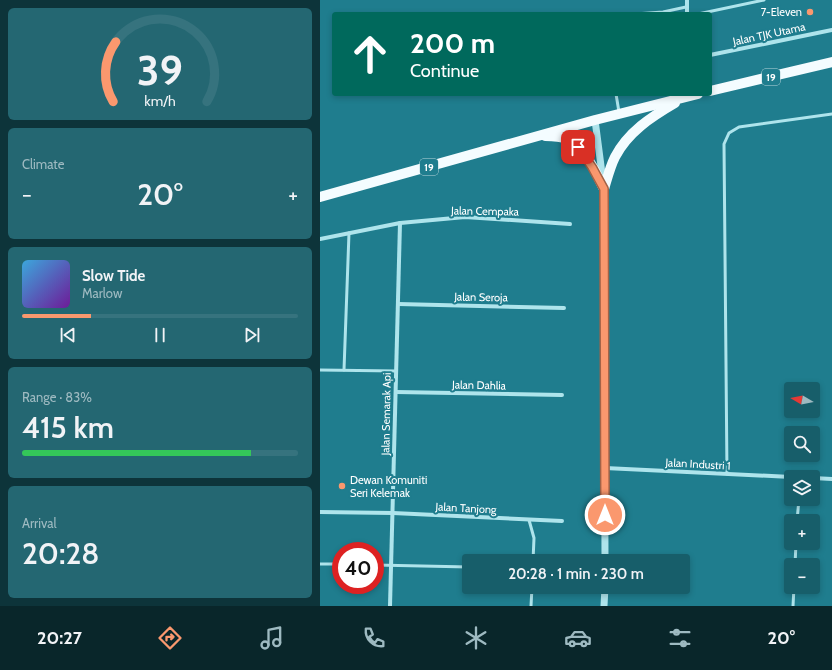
<!DOCTYPE html>
<html lang="en">
<head>
<meta charset="utf-8">
<style>
  :root { --surface:#175e6a; --page:#246772; --text:#f1f3f6; --muted:#9ebac1; --line:#36737e; --accent:#fa986e }
  body { margin:0; font-family:Cabin,sans-serif; background:var(--page); color:var(--text); height:100vh; display:flex; flex-direction:column; font-size:15px; white-space:nowrap }
  * { box-sizing:border-box; margin:0 }
  p { font-size:13px; color:var(--muted) }
  .icon { flex:none; width:22px; height:22px; fill:none; stroke:currentColor; stroke-width:2; stroke-linecap:round; stroke-linejoin:round }
  .map { position:relative; flex:1; overflow:hidden }
  .drawer { display:flex; flex-direction:column; gap:8px; padding:8px; background:#0d343a; width:320px }
  .drawer>* { flex:none }
  .top-card { position:absolute; left:12px; top:12px; width:380px; height:84px; border-radius:4px; box-shadow:0 2px 6px #0003; background:#00695c; color:#fff; overflow:hidden }
  .needle { width:26px; rotate:280deg }
  .tools { position:absolute; left:464px; top:382px; display:grid; gap:8px }
  .tools a { display:grid; place-items:center; width:36px; height:36px; border-radius:4px; background:var(--surface); box-shadow:0 2px 6px #0003; font-size:20px }
  .speed { position:absolute; left:12px; top:542px; display:flex; gap:8px; font-size:20px; font-weight:700; text-align:center }
  .speed>* { display:grid; place-content:center; width:52px; height:52px; border-radius:50%; background:var(--surface); box-shadow:0 2px 6px #0003; line-height:1 }
  .speed .limit { border:6px solid #d22; background:#fff; color:#111 }
  .pin { position:absolute; display:grid; place-items:center; width:34px; height:34px; color:#fff; margin:-17px; border-radius:8px; box-shadow:0 2px 6px #0006 }
  .me { position:absolute; width:44px; margin:-22px; rotate:0deg; stroke-linejoin:round; filter:drop-shadow(0 0 3px #0008) }
  .turn { display:flex; align-items:center; gap:14px; height:84px; padding:0 12px; font-size:18px }
  .turn .icon { width:52px; height:52px; stroke-width:2.5 }
  .turn b { display:block; font-size:28px; line-height:34px }
  .big { font-size:30px; font-weight:600; line-height:1.1 }
  .drawer .card { flex:1; display:flex; flex-direction:column; justify-content:center; gap:6px; min-width:0; padding:0 14px; border-radius:6px; background:var(--page) }
  .drawer .dial { align-items:center; gap:0 }
  .dial svg { height:104px; overflow:visible; fill:none; stroke:var(--line); stroke-width:7; stroke-linecap:round; text-anchor:middle }
  .dial text { fill:var(--text); stroke:none }
  .song { display:flex; align-items:center; gap:12px }
  .cover { width:48px; height:48px; border-radius:6px; background:linear-gradient(135deg,hsl(200 70% 55%),hsl(280 70% 35%)) }
  .played { height:4px; border-radius:2px; background:linear-gradient(90deg,var(--accent) 25%,var(--line) 25%) }
  .keys { display:flex; justify-content:space-around; direction:ltr }
  .heat { display:flex; justify-content:space-between; align-items:center; font-size:22px; direction:ltr }
  .charge { height:6px; border-radius:3px; background:linear-gradient(90deg,#34c759 83%,var(--line) 0) }
  .trip { position:absolute; left:142px; top:554px; width:228px; height:40px; border-radius:4px; background:var(--surface); box-shadow:0 2px 6px #0003; font-weight:600; line-height:40px; text-align:center }
  .dock { display:flex; height:64px; justify-content:space-around; align-items:center; background:#09262a; color:var(--muted) }
  .dock .icon { width:28px; height:28px }
  .dock .selected { color:var(--accent) }
  .dock b { font-size:18px; color:var(--text) }
  main { display:flex; flex:1; min-height:0 }
  .map>svg:first-child { display:block }
  .lines { fill:none; stroke-linecap:round; stroke-linejoin:round }
  .service { stroke:#aee4ec; stroke-width:3 }
  .minor { stroke:#aee4ec; stroke-width:4 }
  .tertiary { stroke:#aee4ec; stroke-width:7 }
  .primary { stroke:#f4fcff; stroke-width:10 }
  .route-casing { stroke:#a26348; stroke-width:10 }
  .route { stroke:#fa986e; stroke-width:7 }
  .poi-dot { fill:#fa986e; stroke:#1f7d8e; stroke-width:1.5 }
  .labels { text-anchor:middle; stroke-width:4; stroke-linejoin:round; paint-order:stroke }
  .shield { fill:#1f7d8e; stroke:#bcd8dd; stroke-width:1 }
  .shield-label { font-size:10px; font-weight:bold; fill:#fff }
  .poi-label { font-size:11px; fill:#fff; stroke:#1f7d8e; text-anchor:end }
  .street-label { font-size:11px; fill:#fff; stroke:#1f7d8e }
</style>
</head>
<body>
<main>
<section class="drawer">
<div class="card dial"><svg viewBox="0 0 100 80">
<path d="M14 69A42 42 0 1 1 86 69"/>
<path d="M14 69A42 42 0 0 1 16 23" stroke="#fa986e"/>
<text x="50" y="56" font-size="32" font-weight="700">39</text>
<text x="50" y="72" font-size="11">km/h</text>
</svg></div>
<div class="card"><p>Climate</p>
<div class="heat"><a>−</a><b class="big">20°</b><a>+</a></div>
</div>
<div class="card">
<div class="song"><i class="cover"></i><div><b>Slow Tide</b><p>Marlow</p></div></div>
<div class="played"></div>
<div class="keys"><svg class="icon" aria-label="previous" viewBox="0 0 24 24"><path d="M18 5L8 12l10 7zM5 5v14"/></svg><svg class="icon" aria-label="pause" viewBox="0 0 24 24"><path d="M8 5v14M16 5v14"/></svg><svg class="icon" aria-label="next" viewBox="0 0 24 24"><path d="M6 5l10 7-10 7zM19 5v14"/></svg></div>
</div>
<div class="card"><p>Range · 83%</p><b class="big">415 km</b><div class="charge"></div></div>
<div class="card"><p>Arrival</p><b class="big">20:28</b></div>
</section>
<div class="map">
<svg width="512" height="606" viewBox="0 0 512 606">
  <rect width="100%" height="100%" fill="#1f7d8e"/>
  <g class="lines">
    <g class="service">
      <polyline points="315,14 343,12 366,7"/>
      <polyline points="378,14 444,0"/>
      <polyline points="296,94 299,112"/>
      <polyline points="0,370 76,371"/>
      <polyline points="24,370 29,233"/>
      <polyline points="407,474 404,144 409,133 419,127 512,114"/>
      <polyline points="209,520 214,538 213,561"/>
      <polyline points="477,521 479,499"/>
      <polyline points="0,564 21,564"/>
      <polyline points="55,565 149,567"/>
      <polyline points="475,565 476,543"/>
      <polyline points="211,606 212,587"/>
      <polyline points="473,606 474,587"/>
    </g>
    <g class="minor">
      <polyline points="367,14 367,0"/>
      <polyline points="390,55 512,30"/>
      <polyline points="0,239 80,223 145,217 250,224"/>
      <polyline points="78,304 244,308"/>
      <polyline points="76,392 242,395"/>
      <polyline points="285,468 471,477"/>
      <polyline points="493,478 512,479"/>
      <polyline points="0,512 73,513 242,521"/>
      <polyline points="70,606 80,223"/>
    </g>
    <g class="tertiary">
      <polyline points="275,120 284,189 285,561"/>
      <polyline points="284,606 285,587"/>
    </g>
    <g class="primary">
      <polyline points="390,91 512,62"/>
      <path d="M225,136c7,0 15,0 22,3 19,9 28,32 37,50"/>
      <path d="M284,189c3,-10 6,-22 11,-32 13,-25 36,-40 60,-54"/>
      <polyline points="0,197 275,120 378,94"/>
    </g>
  </g>
  <g class="lines">
    <g class="route-casing">
      <polyline id="route" points="258,147 272,167 284,189 285,515"/>
    </g>
    <use href="#route" class="route"/>
  </g>
  <g class="poi-dot">
    <circle cx="490" cy="12" r="4"/>
    <circle cx="22" cy="486" r="4"/>
  </g>
  <g class="labels">
    <g class="shield">
      <rect x="442" y="69" width="18" height="16" rx="3"/>
      <rect x="100" y="159" width="18" height="16" rx="3"/>
    </g>
    <g class="shield-label">
      <text x="451" y="81">19</text>
      <text x="109" y="171">19</text>
    </g>
    <g class="poi-label">
      <text x="482" y="16">7-Eleven</text>
      <text x="30" y="484" text-anchor="start">Dewan Komuniti<tspan x="30" dy="13">Seri Kelemak</tspan></text>
    </g>
    <g class="street-label">
      <text transform="translate(449 34) rotate(-12)" y="4">Jalan TJK Utama</text>
      <text transform="translate(165 211) rotate(1)" y="4">Jalan Cempaka</text>
      <text transform="translate(161 297) rotate(1)" y="4">Jalan Seroja</text>
      <text transform="translate(159 385) rotate(1)" y="4">Jalan Dahlia</text>
      <text transform="translate(66 414) rotate(-89)" y="4">Jalan Semarak Api</text>
      <text transform="translate(378 464) rotate(3)" y="4">Jalan Industri 1</text>
      <text transform="translate(146 508) rotate(3)" y="4">Jalan Tanjong</text>
    </g>
  </g>
</svg>
<div class="tools">
<a><svg class="needle" viewBox="-14 -14 28 28"><path d="M0-13l5 13h-10z" fill="#e53935"/><path d="M0 13l5-13h-10z" fill="#9ebac1"/></svg></a>
<a><svg class="icon" aria-label="search" viewBox="0 0 24 24"><circle cx="10" cy="10" r="6"/><path d="M15 15l6 6"/></svg></a>
<a><svg class="icon" aria-label="layers" viewBox="0 0 24 24"><path d="M12 4l9 5-9 5-9-5zM3 14l9 5 9-5"/></svg></a>
<a>+</a>
<a>−</a>
</div>
<div class="speed"><div class="limit">40</div></div>
<div class="pin" style="left:258px;top:147px;background:#d93025"><svg class="icon" aria-label="arrive" viewBox="0 0 24 24"><path d="M6 21V4h12l-3 4 3 4H6"/></svg></div>
<svg class="me" style="left:285px;top:515px" viewBox="-20 -20 40 40"><circle r="17" fill="#fa986e" stroke="#fff" stroke-width="3"/><path d="M0-11L8 9 0 5-8 9z" fill="#fff"/></svg>
<div class="trip">20:28 · 1 min · 230 m</div>
<div class="top-card">
<div class="turn"><svg class="icon" aria-label="ahead" viewBox="0 0 24 24"><path d="M12 20V5M6 11l6-6 6 6"/></svg><div><b>200 m</b>Continue</div></div>
</div>
</div>
</main>
<nav class="dock">
<b>20:27</b>
<svg class="icon selected" aria-label="directions" viewBox="0 0 24 24"><path d="M12 3l9 9-9 9-9-9zM9 14v-3h6M13 9l2 2-2 2"/></svg>
<svg class="icon" aria-label="music" viewBox="0 0 24 24"><path d="M9 18V5l10-2v13"/><circle cx="6" cy="18" r="3"/><circle cx="16" cy="16" r="3"/></svg>
<svg class="icon" aria-label="phone" viewBox="0 0 24 24"><path d="M5 4h4l2 5-3 2q2 4 5 5l2-3 5 2v4C11 20 4 13 5 4z"/></svg>
<svg class="icon" aria-label="climate" viewBox="0 0 24 24"><path d="M12 3v18M4 7l16 10M4 17L20 7"/></svg>
<svg class="icon" aria-label="car" viewBox="0 0 24 24"><path d="M5 17H2v-5l4-1 3-4h7l3 4 3 1v5h-3M9 17h6M6 11h13"/><circle cx="7" cy="17" r="2"/><circle cx="17" cy="17" r="2"/></svg>
<svg class="icon" aria-label="filters" viewBox="0 0 24 24"><path d="M4 7h16M4 17h16"/><circle cx="9" cy="7" r="2"/><circle cx="15" cy="17" r="2"/></svg>
<b>20°</b>
</nav>
</body>
</html>
